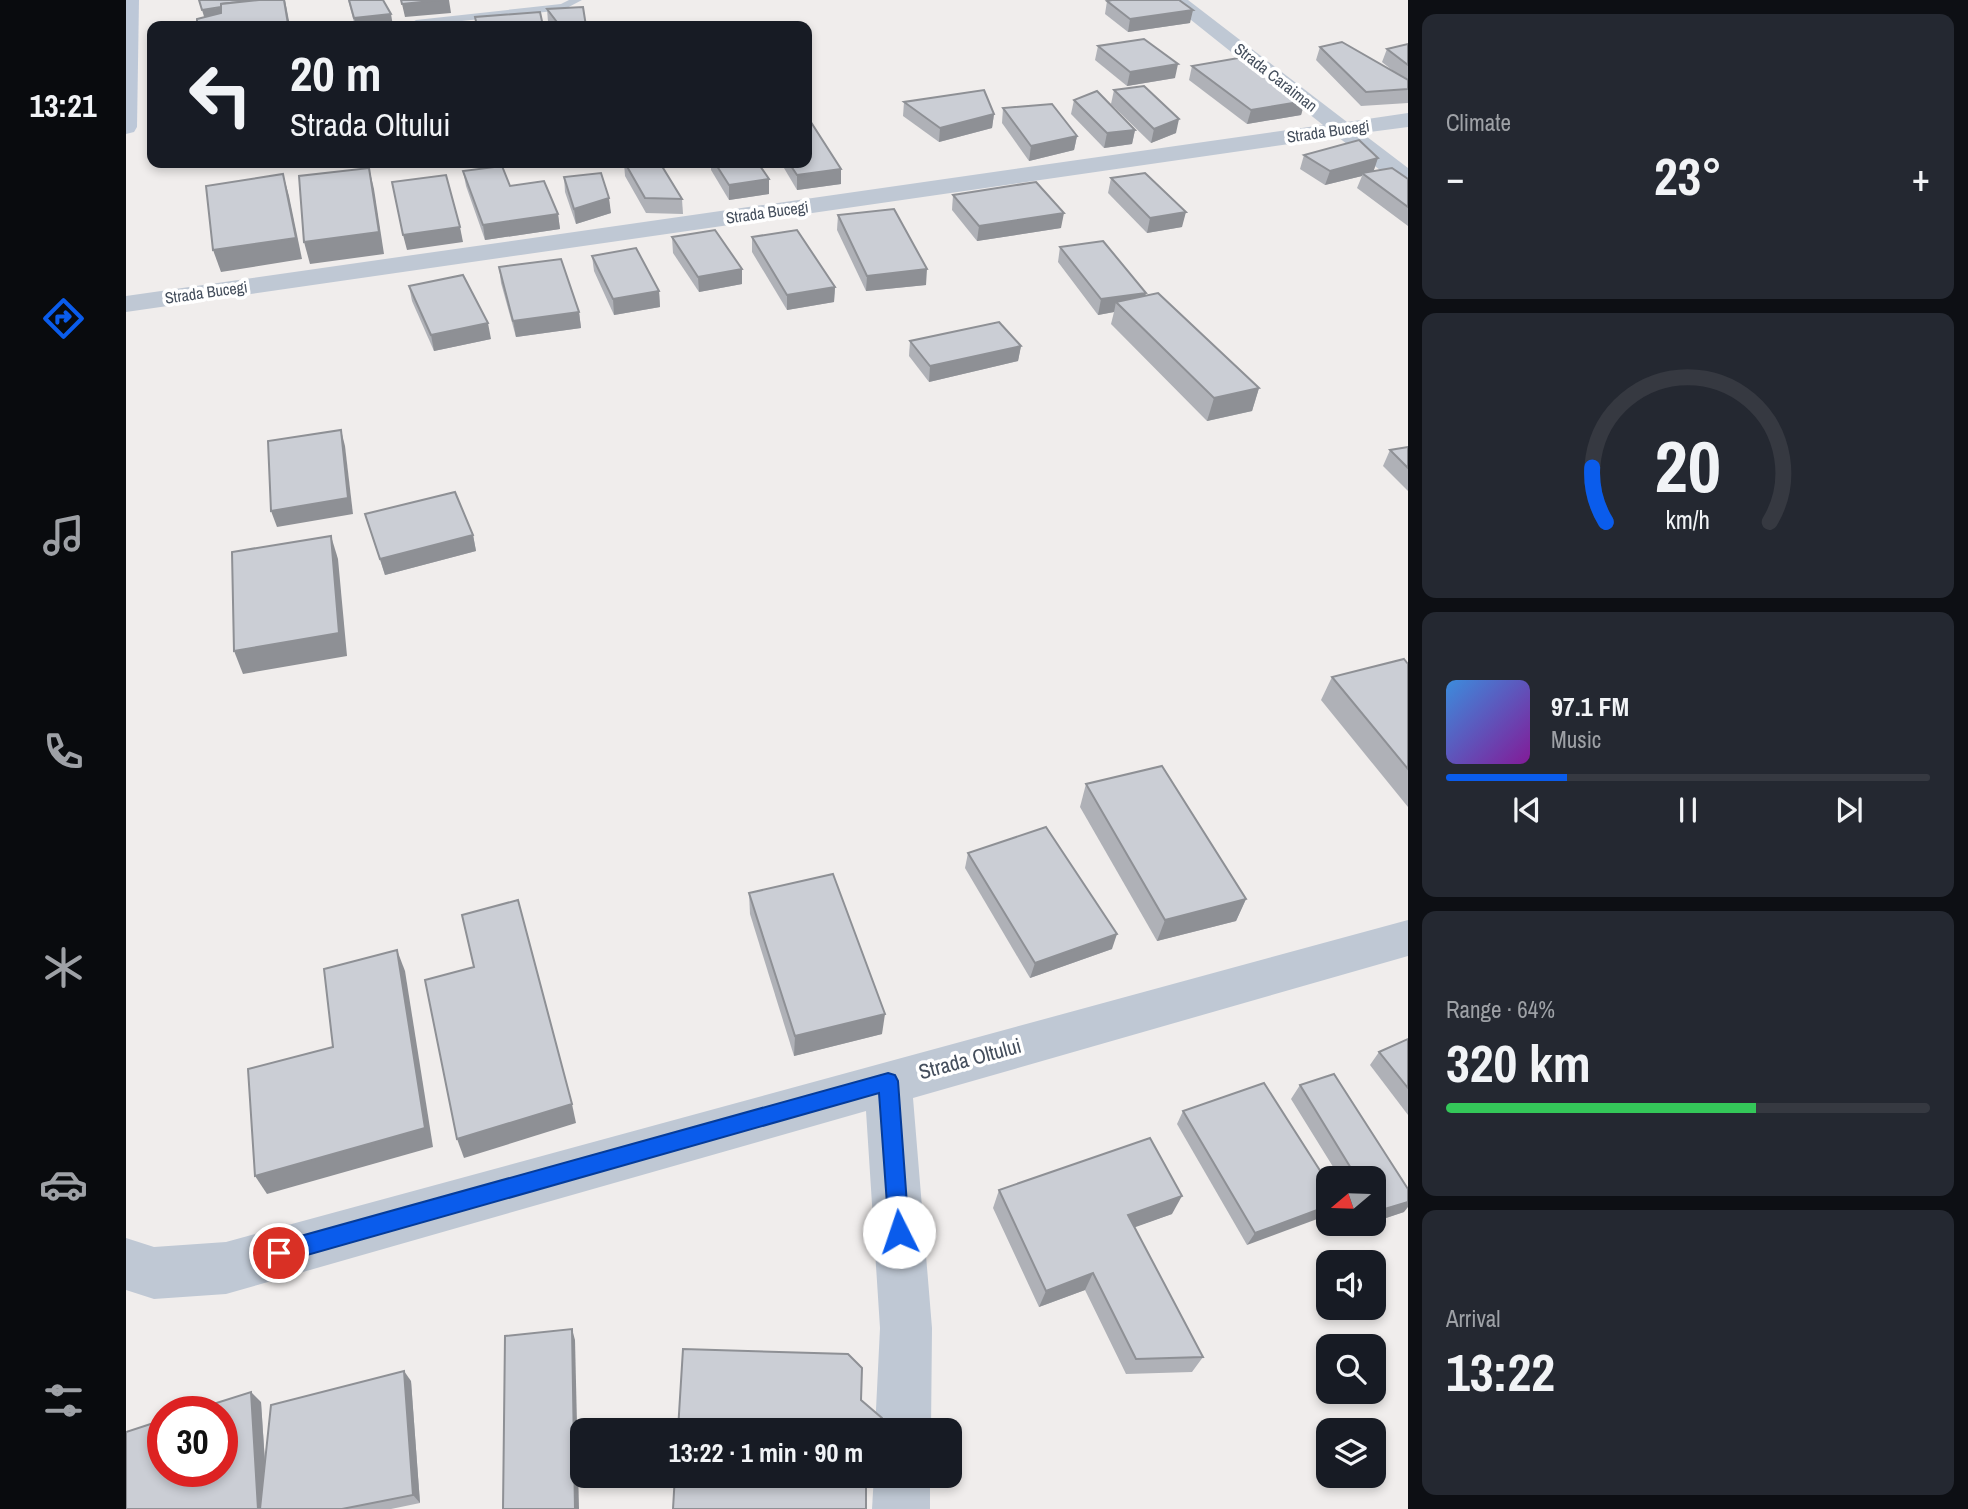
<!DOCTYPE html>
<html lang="en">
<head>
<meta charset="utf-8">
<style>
  :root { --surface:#171b24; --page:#242831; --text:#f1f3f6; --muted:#9ea1a6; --line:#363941; --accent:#0a5cec }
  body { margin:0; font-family:"Archivo Narrow",sans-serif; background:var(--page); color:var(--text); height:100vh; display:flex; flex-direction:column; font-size:26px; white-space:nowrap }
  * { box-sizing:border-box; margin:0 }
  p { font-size:23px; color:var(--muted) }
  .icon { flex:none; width:38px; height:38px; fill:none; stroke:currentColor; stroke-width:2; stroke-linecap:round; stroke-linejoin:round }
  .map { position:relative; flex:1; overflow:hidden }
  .side { display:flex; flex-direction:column; gap:14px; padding:14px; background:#0d0f14; width:560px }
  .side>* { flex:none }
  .hud { position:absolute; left:21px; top:21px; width:665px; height:147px; border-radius:14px; box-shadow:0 4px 10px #0003; background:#171b24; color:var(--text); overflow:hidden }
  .needle { width:46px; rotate:251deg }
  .tools { position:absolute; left:1190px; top:1166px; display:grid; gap:14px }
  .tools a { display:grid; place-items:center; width:70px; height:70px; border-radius:14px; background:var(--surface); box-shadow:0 4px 10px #0003; font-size:35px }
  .speed { position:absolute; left:21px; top:1396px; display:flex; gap:14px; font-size:35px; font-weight:700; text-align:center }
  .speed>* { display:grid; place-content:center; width:91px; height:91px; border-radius:50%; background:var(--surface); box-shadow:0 4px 10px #0003; line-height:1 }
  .speed .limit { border:10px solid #d22; background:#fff; color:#111 }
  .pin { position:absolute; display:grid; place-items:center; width:60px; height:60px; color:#fff; margin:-30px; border:4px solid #fff; border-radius:50%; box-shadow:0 2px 7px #0007 }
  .me { position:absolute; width:77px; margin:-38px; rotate:356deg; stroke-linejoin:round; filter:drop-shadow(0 0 5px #0008) }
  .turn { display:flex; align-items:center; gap:24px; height:147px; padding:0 28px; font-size:32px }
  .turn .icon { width:91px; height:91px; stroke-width:2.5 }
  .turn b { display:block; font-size:49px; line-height:60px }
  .big { font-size:52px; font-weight:700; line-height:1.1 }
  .side .card { flex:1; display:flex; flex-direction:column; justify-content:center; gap:10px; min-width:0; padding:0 24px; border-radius:14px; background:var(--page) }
  .side .dial { align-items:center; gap:0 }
  .dial svg { height:182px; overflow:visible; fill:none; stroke:var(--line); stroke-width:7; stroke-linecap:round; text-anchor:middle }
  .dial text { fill:var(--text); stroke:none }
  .song { display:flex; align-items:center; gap:21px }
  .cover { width:84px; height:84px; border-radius:10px; background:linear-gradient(135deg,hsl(210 70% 55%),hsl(290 70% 35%)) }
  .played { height:7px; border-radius:4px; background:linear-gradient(90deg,var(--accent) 25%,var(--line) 25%) }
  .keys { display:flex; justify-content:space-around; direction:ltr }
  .heat { display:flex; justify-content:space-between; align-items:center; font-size:38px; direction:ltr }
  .charge { height:10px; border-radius:5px; background:linear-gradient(90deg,#34c759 64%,var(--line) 0) }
  .trip { position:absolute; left:444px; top:1418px; width:392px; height:70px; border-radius:14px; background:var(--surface); box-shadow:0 4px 10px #0003; font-weight:700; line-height:70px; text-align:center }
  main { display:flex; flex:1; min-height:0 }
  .menu { display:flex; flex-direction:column; width:126px; justify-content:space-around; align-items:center; background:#090b0e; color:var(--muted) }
  .menu .icon { width:49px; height:49px }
  .menu .active { color:var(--accent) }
  .menu b { font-size:32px; color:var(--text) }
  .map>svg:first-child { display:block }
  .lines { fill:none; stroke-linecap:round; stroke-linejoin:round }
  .lane { fill:#bfc8d4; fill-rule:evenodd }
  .street { fill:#bfc8d4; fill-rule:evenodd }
  .secondary { fill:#bdc8d8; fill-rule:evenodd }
  .wall { fill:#afb1b7 }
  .shaded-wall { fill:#8e9095 }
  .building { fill:#cbced5; stroke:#8e9095; stroke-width:2 }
  .route { fill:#0a5cec; stroke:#063c99; stroke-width:2 }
  .labels { text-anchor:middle; stroke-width:7; stroke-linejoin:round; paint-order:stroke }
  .far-street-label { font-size:16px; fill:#444e5c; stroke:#fff }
  .near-street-label { font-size:21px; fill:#444e5c; stroke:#fff }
</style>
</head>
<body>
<main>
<nav class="menu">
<b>13:21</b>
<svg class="icon active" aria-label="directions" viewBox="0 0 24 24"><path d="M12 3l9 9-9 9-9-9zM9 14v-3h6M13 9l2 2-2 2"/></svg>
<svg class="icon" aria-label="music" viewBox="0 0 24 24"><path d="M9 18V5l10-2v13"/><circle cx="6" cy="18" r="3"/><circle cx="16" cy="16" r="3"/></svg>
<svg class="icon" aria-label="phone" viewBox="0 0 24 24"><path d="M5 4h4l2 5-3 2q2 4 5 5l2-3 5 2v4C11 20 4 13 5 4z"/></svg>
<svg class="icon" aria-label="climate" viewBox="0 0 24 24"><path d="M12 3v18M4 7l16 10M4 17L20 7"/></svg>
<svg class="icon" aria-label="car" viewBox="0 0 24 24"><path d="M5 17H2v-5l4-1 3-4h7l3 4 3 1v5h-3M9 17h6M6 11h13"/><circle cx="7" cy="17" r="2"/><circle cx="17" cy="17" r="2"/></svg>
<svg class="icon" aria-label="filters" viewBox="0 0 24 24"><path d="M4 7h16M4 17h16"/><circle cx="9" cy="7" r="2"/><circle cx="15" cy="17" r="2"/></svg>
</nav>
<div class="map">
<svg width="1282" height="1509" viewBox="0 0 1282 1509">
  <rect width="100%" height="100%" fill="#f0edec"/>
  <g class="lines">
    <polygon class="lane" points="443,0 456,0 437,10 290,26 285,23 290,20 435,4"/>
    <g class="street">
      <polygon points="1040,0 1062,0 1221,122 1282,113 1282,127 1236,133 1282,168 1282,187 1273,185 1212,137 0,312 0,296 1197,125"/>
      <polygon points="1282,920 1282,956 787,1098 806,1328 805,1430 749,1430 754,1328 740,1111 100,1294 28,1299 0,1290 0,1238 28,1247 100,1242"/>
      <polygon points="748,1475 804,1475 804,1509 746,1509"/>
    </g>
    <polygon class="secondary" points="0,0 13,0 11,127 8,132 0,134"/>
  </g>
  <g class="wall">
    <polygon points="222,0 257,0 266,22 229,26"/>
    <polygon points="981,1 1064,23 1002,32 979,14"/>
    <polygon points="421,9 460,26 425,26 422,22"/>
    <polygon points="1282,44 1282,103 1235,106 1190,60 1194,47 1271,74 1256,62 1261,49"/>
    <polygon points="972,46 1049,78 1001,86 969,60"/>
    <polygon points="1066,66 1179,101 1175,115 1121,124 1063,80"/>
    <polygon points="988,90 1050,133 1025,143 985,104"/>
    <polygon points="948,100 1009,130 1006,144 978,148 945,114"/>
    <polygon points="778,102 868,114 866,128 813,142 777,116"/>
    <polygon points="877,108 951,136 948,150 903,161 876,123"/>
    <polygon points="1178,155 1282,179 1282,226 1231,188 1236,176 1199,185 1174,169"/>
    <polygon points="498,163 534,163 556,199 557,214 520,213 499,176"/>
    <polygon points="585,163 632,163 643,179 643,194 603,200 585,170"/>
    <polygon points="655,163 681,163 715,184 671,190"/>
    <polygon points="337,171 384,186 432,214 434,229 359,240 340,186"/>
    <polygon points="438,177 485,213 450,224 439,192"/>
    <polygon points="985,178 1056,227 1021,233 982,193"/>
    <polygon points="827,195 935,228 851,241 826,210"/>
    <polygon points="712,215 800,285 740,291 711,230"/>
    <polygon points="546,237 616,284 573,292 547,253"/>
    <polygon points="626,237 709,287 708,302 661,310 626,252"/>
    <polygon points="934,247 1019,296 1133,388 1126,411 1081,421 985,324 988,312 972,315 932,262"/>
    <polygon points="466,256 533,291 534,307 488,315 468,271"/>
    <polygon points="373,267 453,312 455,328 390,337 375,283"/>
    <polygon points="283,286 365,339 308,351 286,301"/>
    <polygon points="784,341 895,346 892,361 803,382 783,356"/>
    <polygon points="1282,447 1282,491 1257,466 1264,450"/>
    <polygon points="239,514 347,535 350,551 259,575"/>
    <polygon points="1282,664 1282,807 1195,700 1206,677"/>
    <polygon points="960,784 1120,899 1110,921 1031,941 954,807"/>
    <polygon points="842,853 986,949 904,978 839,868"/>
    <polygon points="623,893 756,1034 668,1056 624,914"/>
    <polygon points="1282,1039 1282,1115 1244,1065 1253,1052"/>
    <polygon points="1174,1085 1278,1212 1248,1222 1248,1178 1214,1178 1165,1099"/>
    <polygon points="1057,1111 1202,1183 1121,1245 1051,1124"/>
    <polygon points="873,1190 1046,1214 1008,1227 1077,1357 1066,1372 1000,1374 959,1290 913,1307 867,1208"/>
    <polygon points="285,1381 294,1503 265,1509 0,1509 135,1402 139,1462"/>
  </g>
  <g class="shaded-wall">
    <polygon points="159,0 164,26 143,26"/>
    <polygon points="315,0 323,0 325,13 279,17 276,4"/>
    <polygon points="142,1 80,23 76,10"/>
    <polygon points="1067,10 1064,23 1002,32 1004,19"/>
    <polygon points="265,14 267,26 230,26 228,18"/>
    <polygon points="1052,64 1049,78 1001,86 1004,72"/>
    <polygon points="1179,101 1175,115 1121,124 1125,110"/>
    <polygon points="868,114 866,128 813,142 814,128"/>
    <polygon points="1053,119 1050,133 1025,143 1028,129"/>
    <polygon points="1009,130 1006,144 978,148 981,133"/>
    <polygon points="951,136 948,150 903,161 905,146"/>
    <polygon points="1252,158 1247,173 1236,173 1236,176 1199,185 1204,171"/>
    <polygon points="243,168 248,189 258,254 184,264 178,242"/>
    <polygon points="715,169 715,184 671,190 671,175"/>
    <polygon points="157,174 163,196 176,259 95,272 87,250"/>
    <polygon points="643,179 643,194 603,200 603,185"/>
    <polygon points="483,198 485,213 450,224 448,209"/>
    <polygon points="1060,212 1056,227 1021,233 1024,218"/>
    <polygon points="938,213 935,228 851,241 853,226"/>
    <polygon points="432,214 434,229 359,240 357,225"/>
    <polygon points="334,227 337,242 281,250 277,235"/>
    <polygon points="616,269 616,284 573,292 572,277"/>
    <polygon points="801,269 800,285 740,291 741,276"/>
    <polygon points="709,287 708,302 661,310 661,295"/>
    <polygon points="533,291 534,307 488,315 487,299"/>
    <polygon points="1020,293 1017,308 990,302 988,312 972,315 975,299"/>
    <polygon points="453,312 455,328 390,337 387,321"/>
    <polygon points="362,323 365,339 308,351 305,335"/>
    <polygon points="895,346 892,361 803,382 804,366"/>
    <polygon points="1133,388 1126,411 1081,421 1088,398"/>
    <polygon points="215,430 219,446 227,514 151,527 145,511"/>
    <polygon points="347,535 350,551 259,575 254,559"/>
    <polygon points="205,536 212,559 221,656 117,674 108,651"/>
    <polygon points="1120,899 1110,921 1031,941 1039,920"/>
    <polygon points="991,934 986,949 904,978 909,963"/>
    <polygon points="271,950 279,971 307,1147 141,1194 129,1176"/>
    <polygon points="759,1014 756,1034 668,1056 669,1036"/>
    <polygon points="446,1104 450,1123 338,1158 331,1139"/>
    <polygon points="1056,1196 1046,1214 993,1233 1002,1215"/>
    <polygon points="1282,1202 1282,1207 1278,1212 1248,1222 1248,1217 1252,1211"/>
    <polygon points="1202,1206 1202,1215 1121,1245 1129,1233"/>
    <polygon points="967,1273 959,1290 913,1307 920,1291"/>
    <polygon points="446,1329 449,1340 453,1509 449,1509"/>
    <polygon points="278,1371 285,1381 294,1503 287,1495"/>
    <polygon points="125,1392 135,1402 142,1509 132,1509"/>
  </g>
  <g class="building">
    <polygon points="73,0 133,0 95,4 95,7 76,10"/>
    <polygon points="133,0 158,0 162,24 143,26 71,26 71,19 95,13 95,4"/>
    <polygon points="223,0 257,0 265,14 228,18"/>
    <polygon points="275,0 315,0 276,4"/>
    <polygon points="986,0 1053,0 1067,10 1004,19 981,1"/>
    <polygon points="457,7 460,26 434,26 421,9"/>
    <polygon points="414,12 417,26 351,26 349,17"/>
    <polygon points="268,22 269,26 223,26"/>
    <polygon points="343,23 343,26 296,26"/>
    <polygon points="1018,39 1052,64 1004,72 972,46"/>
    <polygon points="1216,42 1282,80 1282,89 1240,92 1194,47"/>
    <polygon points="1282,44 1282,65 1261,49"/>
    <polygon points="1118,57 1179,101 1125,110 1066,66"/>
    <polygon points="1018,86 1053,119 1028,129 988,90"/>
    <polygon points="858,90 868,114 814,128 778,102"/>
    <polygon points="971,91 1009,130 981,133 948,100"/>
    <polygon points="926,104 951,136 905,146 877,108"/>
    <polygon points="681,116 715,169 671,175 663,163 681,163"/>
    <polygon points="1233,140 1252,158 1204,171 1178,155"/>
    <polygon points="499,163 534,163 556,199 519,198"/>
    <polygon points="589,163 632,163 643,179 603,185"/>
    <polygon points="376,166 384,186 418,181 432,214 357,225 337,171"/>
    <polygon points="243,168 253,232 178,242 173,176"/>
    <polygon points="1266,168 1282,179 1282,207 1236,173"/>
    <polygon points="475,173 483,198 448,209 438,177"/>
    <polygon points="1019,173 1060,212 1024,218 985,178"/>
    <polygon points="157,174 170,238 87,250 80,186"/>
    <polygon points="320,175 334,227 277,235 266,182"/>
    <polygon points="910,182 938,213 853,226 827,195"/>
    <polygon points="768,209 801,269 741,276 712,215"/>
    <polygon points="589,230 616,269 572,277 546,237"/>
    <polygon points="671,230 709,287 661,295 626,237"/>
    <polygon points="977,241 1020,293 975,299 934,247"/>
    <polygon points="510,248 533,291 487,299 466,256"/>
    <polygon points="435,259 453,312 387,321 373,267"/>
    <polygon points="337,275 362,323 305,335 283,286"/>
    <polygon points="1032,293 1133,388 1088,398 990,302"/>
    <polygon points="873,322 895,346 804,366 784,341"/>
    <polygon points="215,430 222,498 145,511 142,441"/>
    <polygon points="1282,447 1282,468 1264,450"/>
    <polygon points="329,492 347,535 254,559 239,514"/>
    <polygon points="205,536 213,633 108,651 106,552"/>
    <polygon points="1278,659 1282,664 1282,769 1206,677"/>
    <polygon points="1036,766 1120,899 1039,920 960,784"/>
    <polygon points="920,827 991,934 909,963 842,853"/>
    <polygon points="707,874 759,1014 669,1036 623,893"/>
    <polygon points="392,900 446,1104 331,1139 299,980 348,967 336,915"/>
    <polygon points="271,950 299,1128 129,1176 122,1069 207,1047 198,969"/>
    <polygon points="1282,1039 1282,1088 1253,1052"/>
    <polygon points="1208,1074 1282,1189 1282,1202 1252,1211 1248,1204 1248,1178 1231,1178 1174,1085"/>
    <polygon points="1138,1083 1202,1183 1202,1206 1129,1233 1057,1111"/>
    <polygon points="1024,1138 1056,1196 1002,1215 1077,1357 1010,1359 967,1273 920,1291 873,1190"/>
    <polygon points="446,1329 449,1509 377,1509 379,1336"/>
    <polygon points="557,1349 722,1354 736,1368 735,1400 756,1418 756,1430 552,1430"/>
    <polygon points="278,1371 287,1495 216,1509 134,1509 145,1405"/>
    <polygon points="125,1392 132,1509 0,1509 0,1432 37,1420 37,1472 96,1472 96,1412 62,1412"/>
    <polygon points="549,1475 740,1475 740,1509 547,1509"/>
  </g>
  <polygon class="route" points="762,1073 769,1075 772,1081 783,1232 780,1240 773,1243 766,1240 763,1232 753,1093 153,1263 145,1260 142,1253 145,1245 153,1242"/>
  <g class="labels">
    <g class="far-street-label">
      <text transform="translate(1150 77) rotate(38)" y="6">Strada Caraiman</text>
      <text transform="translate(1202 131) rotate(-8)" y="6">Strada Bucegi</text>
      <text transform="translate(641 212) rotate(-8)" y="6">Strada Bucegi</text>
      <text transform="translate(80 292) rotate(-8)" y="6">Strada Bucegi</text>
    </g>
    <g class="near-street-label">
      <text transform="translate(844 1059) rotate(-15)" y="7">Strada Oltului</text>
    </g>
  </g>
</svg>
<div class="tools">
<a><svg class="needle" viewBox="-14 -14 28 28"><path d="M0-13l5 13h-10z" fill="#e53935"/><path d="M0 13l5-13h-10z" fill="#9ea1a6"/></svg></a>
<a><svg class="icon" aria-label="sound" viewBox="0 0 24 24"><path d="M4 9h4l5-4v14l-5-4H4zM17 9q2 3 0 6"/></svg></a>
<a><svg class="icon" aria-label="search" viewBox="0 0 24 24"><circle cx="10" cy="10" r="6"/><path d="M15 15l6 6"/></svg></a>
<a><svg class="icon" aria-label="layers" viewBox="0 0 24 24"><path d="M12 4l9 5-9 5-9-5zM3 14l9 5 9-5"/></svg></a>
</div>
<div class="speed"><div class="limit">30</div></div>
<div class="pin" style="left:153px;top:1253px;background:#d93025"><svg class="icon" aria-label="arrive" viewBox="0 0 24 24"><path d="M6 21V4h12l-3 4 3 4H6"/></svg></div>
<svg class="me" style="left:773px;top:1232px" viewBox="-20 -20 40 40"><circle r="19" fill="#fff"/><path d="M0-13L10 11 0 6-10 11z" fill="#0a5cec"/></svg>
<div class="trip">13:22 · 1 min · 90 m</div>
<div class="hud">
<div class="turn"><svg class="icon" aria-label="left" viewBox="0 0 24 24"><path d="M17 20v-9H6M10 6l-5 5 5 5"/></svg><div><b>20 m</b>Strada Oltului</div></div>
</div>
</div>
<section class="side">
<div class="card"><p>Climate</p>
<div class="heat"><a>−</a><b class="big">23°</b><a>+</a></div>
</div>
<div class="card dial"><svg viewBox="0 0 100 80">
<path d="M14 69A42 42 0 1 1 86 69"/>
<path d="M14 69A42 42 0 0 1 8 45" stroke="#0a5cec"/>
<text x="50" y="56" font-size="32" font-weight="700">20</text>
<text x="50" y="72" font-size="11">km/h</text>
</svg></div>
<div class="card">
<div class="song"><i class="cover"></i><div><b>97.1 FM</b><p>Music</p></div></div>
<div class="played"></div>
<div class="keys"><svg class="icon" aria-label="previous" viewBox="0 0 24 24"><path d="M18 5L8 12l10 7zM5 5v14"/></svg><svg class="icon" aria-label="pause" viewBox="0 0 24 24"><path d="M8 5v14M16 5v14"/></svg><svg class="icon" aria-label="next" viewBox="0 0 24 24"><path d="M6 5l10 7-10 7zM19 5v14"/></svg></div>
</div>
<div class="card"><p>Range · 64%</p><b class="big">320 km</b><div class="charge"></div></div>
<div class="card"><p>Arrival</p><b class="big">13:22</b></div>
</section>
</main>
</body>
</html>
